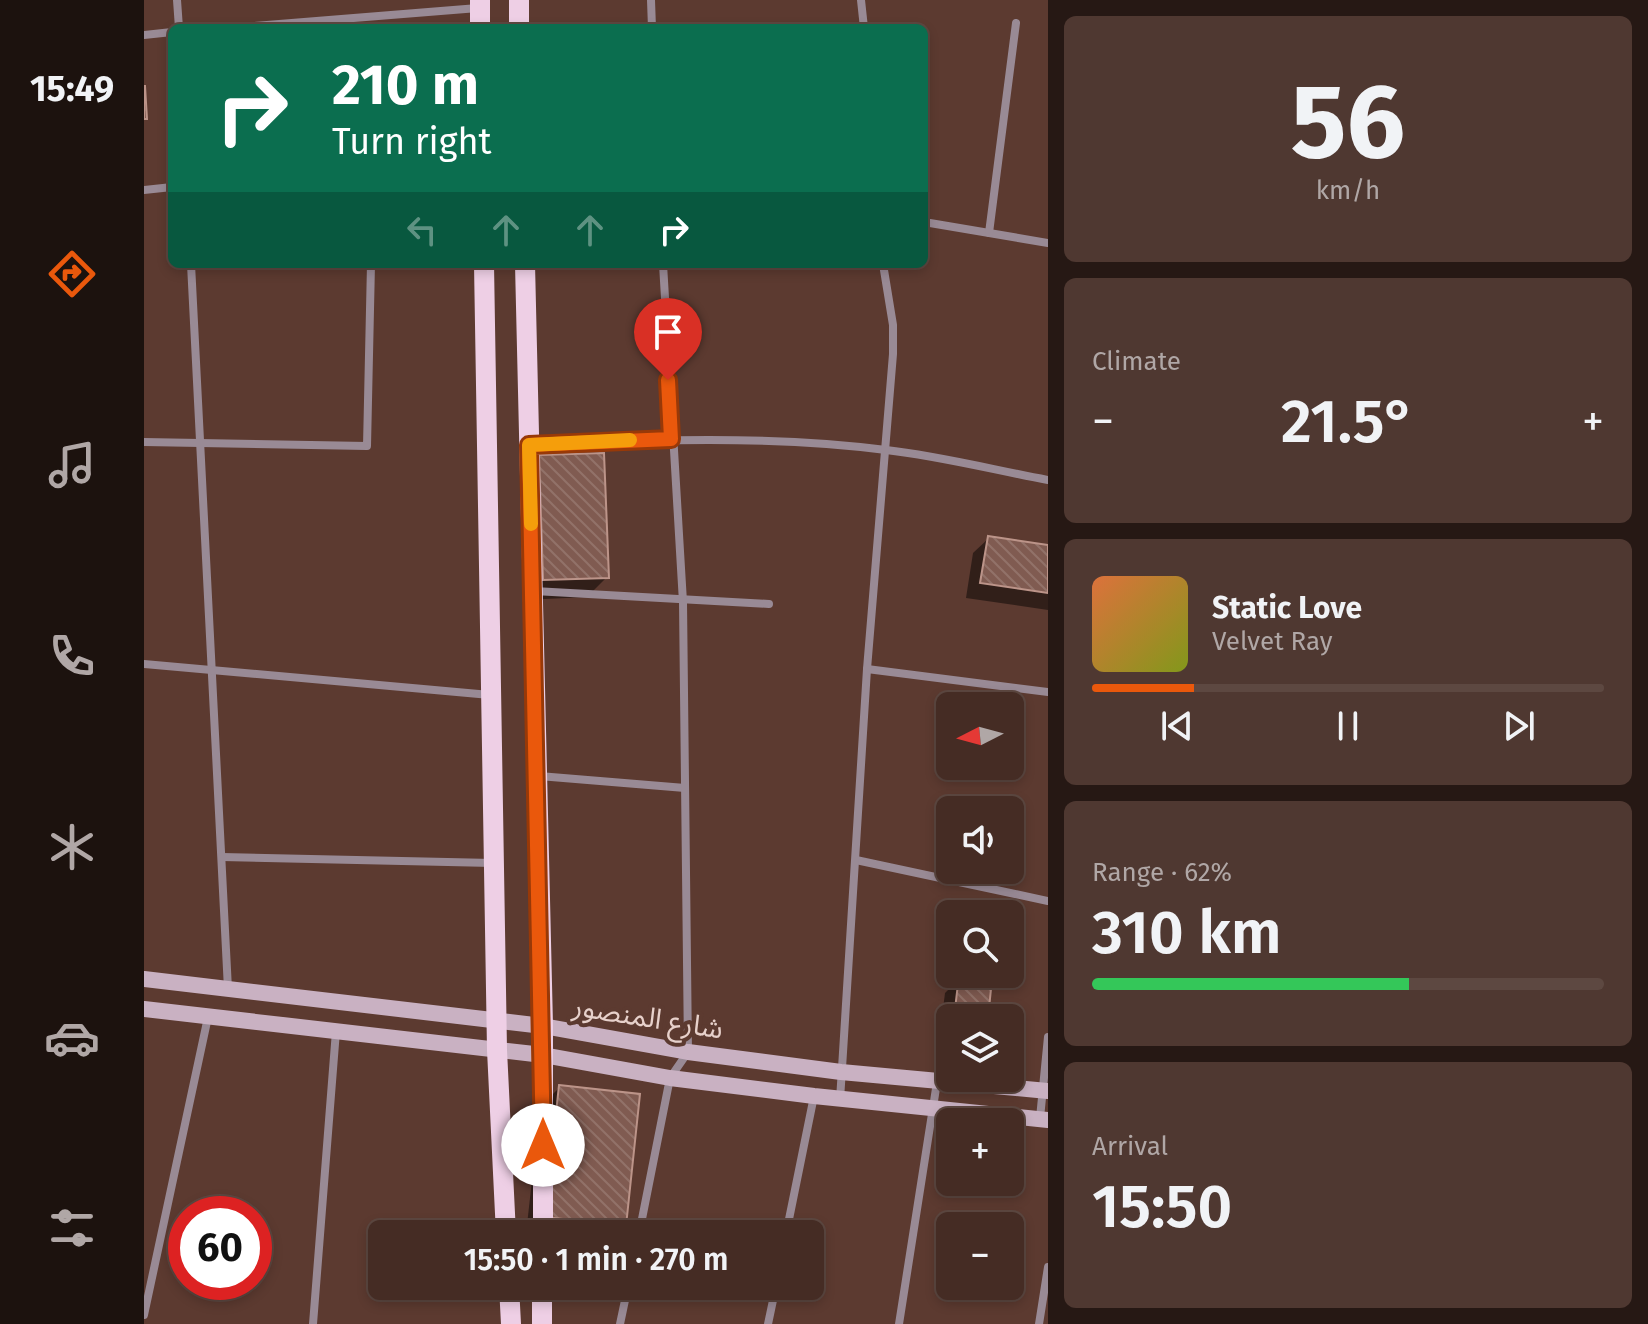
<!DOCTYPE html>
<html lang="en">
<head>
<meta charset="utf-8">
<style>
  :root { --surface:#452c24; --page:#4f3831; --text:#f1f3f6; --muted:#b0a7a6; --line:#5d4841; --accent:#ea580c }
  body { margin:0; font-family:"Fira Sans","Noto Sans Arabic",sans-serif; background:var(--page); color:var(--text); height:100vh; display:flex; flex-direction:column; font-size:30px; white-space:nowrap }
  * { box-sizing:border-box; margin:0 }
  p { font-size:26px; color:var(--muted) }
  .icon { flex:none; width:44px; height:44px; fill:none; stroke:currentColor; stroke-width:2; stroke-linecap:round; stroke-linejoin:round }
  .map { position:relative; flex:1; overflow:hidden }
  .drawer { display:flex; flex-direction:column; gap:16px; padding:16px; background:#261814; width:600px }
  .drawer>* { flex:none }
  .guide { position:absolute; left:24px; top:24px; width:760px; height:244px; border-radius:12px; box-shadow:0 4px 12px #0003,0 0 0 2px var(--line); background:#0b6e4f; color:#fff; overflow:hidden }
  .needle { width:52px; rotate:264deg }
  .tools { position:absolute; left:792px; top:692px; display:grid; gap:16px }
  .tools a { display:grid; place-items:center; width:88px; height:88px; border-radius:12px; background:var(--surface); box-shadow:0 4px 12px #0003,0 0 0 2px var(--line); font-size:40px }
  .speed { position:absolute; left:24px; top:1196px; display:flex; gap:16px; font-size:40px; font-weight:700; text-align:center }
  .speed>* { display:grid; place-content:center; width:104px; height:104px; border-radius:50%; background:var(--surface); box-shadow:0 4px 12px #0003,0 0 0 2px var(--line); line-height:1 }
  .speed .limit { border:12px solid #d22; background:#fff; color:#111 }
  .pin { position:absolute; display:grid; place-items:center; width:68px; height:68px; color:#fff; margin:-82px -34px; border-radius:50% 50% 50% 0; rotate:-45deg; box-shadow:0 0 8px #0007 }
  .pin .icon { rotate:45deg }
  .me { position:absolute; width:88px; margin:-44px; rotate:0deg; stroke-linejoin:round; filter:drop-shadow(0 0 6px #0008) }
  .turn { display:flex; align-items:center; gap:28px; height:168px; padding:0 32px; font-size:36px }
  .turn .icon { width:104px; height:104px; stroke-width:2.5 }
  .turn b { display:block; font-size:56px; line-height:68px }
  .lanes { display:flex; align-items:center; height:76px; padding:0 32px; background:#0003; justify-content:center; gap:40px; direction:ltr }
  .lanes .off { opacity:.35 }
  .big { font-size:60px; font-weight:600; line-height:1.1 }
  .drawer .widget { flex:1; display:flex; flex-direction:column; justify-content:center; gap:12px; min-width:0; padding:0 28px; border-radius:12px; background:var(--page) }
  .drawer .dial { align-items:center; gap:0 }
  .dial b { font-size:104px; line-height:1 }
  .song { display:flex; align-items:center; gap:24px }
  .cover { width:96px; height:96px; border-radius:12px; background:linear-gradient(135deg,hsl(20 70% 55%),hsl(70 70% 35%)) }
  .played { height:8px; border-radius:4px; background:linear-gradient(90deg,var(--accent) 20%,var(--line) 20%) }
  .keys { display:flex; justify-content:space-around; direction:ltr }
  .heat { display:flex; justify-content:space-between; align-items:center; font-size:44px; direction:ltr }
  .charge { height:12px; border-radius:6px; background:linear-gradient(90deg,#34c759 62%,var(--line) 0) }
  .trip { position:absolute; left:224px; top:1220px; width:456px; height:80px; border-radius:12px; background:var(--surface); box-shadow:0 4px 12px #0003,0 0 0 2px var(--line); font-weight:600; line-height:80px; text-align:center }
  main { display:flex; flex:1; min-height:0 }
  .tabs { display:flex; flex-direction:column; width:144px; justify-content:space-around; align-items:center; background:#1c120e; color:var(--muted) }
  .tabs .icon { width:56px; height:56px }
  .tabs .current { color:var(--accent) }
  .tabs b { font-size:36px; color:var(--text) }
  .map>svg:first-child { display:block }
  .shadow { fill:#0007 }
  .building { fill:url(#building-back-hatch); stroke:#bc9489; stroke-width:2 }
  .lines { fill:none; stroke-linecap:round; stroke-linejoin:round }
  .street { stroke:#998a95; stroke-width:8 }
  .secondary { stroke:#c9b1c2; stroke-width:16 }
  .primary { stroke:#eecfe5; stroke-width:20 }
  .route-casing { stroke:#983908; stroke-width:20 }
  .route { stroke:#ea580c; stroke-width:14 }
  .slow { stroke:#f59e0b; stroke-width:14 }
  .labels { text-anchor:middle; stroke-width:8; stroke-linejoin:round; paint-order:stroke }
  .street-label { font-size:28px; fill:#e7d1cb; stroke:#5c3a30 }
</style>
</head>
<body>
<main>
<nav class="tabs">
<b>15:49</b>
<svg class="icon current" aria-label="directions" viewBox="0 0 24 24"><path d="M12 3l9 9-9 9-9-9zM9 14v-3h6M13 9l2 2-2 2"/></svg>
<svg class="icon" aria-label="music" viewBox="0 0 24 24"><path d="M9 18V5l10-2v13"/><circle cx="6" cy="18" r="3"/><circle cx="16" cy="16" r="3"/></svg>
<svg class="icon" aria-label="phone" viewBox="0 0 24 24"><path d="M5 4h4l2 5-3 2q2 4 5 5l2-3 5 2v4C11 20 4 13 5 4z"/></svg>
<svg class="icon" aria-label="climate" viewBox="0 0 24 24"><path d="M12 3v18M4 7l16 10M4 17L20 7"/></svg>
<svg class="icon" aria-label="car" viewBox="0 0 24 24"><path d="M5 17H2v-5l4-1 3-4h7l3 4 3 1v5h-3M9 17h6M6 11h13"/><circle cx="7" cy="17" r="2"/><circle cx="17" cy="17" r="2"/></svg>
<svg class="icon" aria-label="filters" viewBox="0 0 24 24"><path d="M4 7h16M4 17h16"/><circle cx="9" cy="7" r="2"/><circle cx="15" cy="17" r="2"/></svg>
</nav>
<div class="map">
<svg width="904" height="1324" viewBox="0 0 904 1324">
  <defs>
    <pattern id="building-back-hatch" width="6" height="6" patternUnits="userSpaceOnUse" patternTransform="scale(2)"><rect width="6" height="6" fill="#805b51"/><path d="M-1 5l2 2M0 0l6 6M5-1l2 2" fill="none" stroke="#927269"/></pattern>
  </defs>
  <rect width="100%" height="100%" fill="#5c3a30"/>
  <g class="shadow">
    <polygon points="396,457 463,577 443,597 380,600 376,477"/>
    <polygon points="845,538 904,547 904,610 822,598 829,553"/>
    <polygon points="816,978 842,1018 806,1018 806,1078 790,1080 801,993"/>
    <polygon points="416,1087 480,1225 471,1234 382,1234 396,1107"/>
  </g>
  <g class="building">
    <polygon points="0,86 1,86 3,119 0,119"/>
    <polygon points="460,453 465,578 399,580 395,455"/>
    <polygon points="844,536 904,545 904,593 836,583"/>
    <polygon points="815,975 848,979 844,1018 810,1018"/>
    <polygon points="415,1085 496,1094 482,1226 401,1217"/>
  </g>
  <g class="lines">
    <g class="street">
      <polyline points="33,0 35,28"/>
      <polyline points="507,0 508,28"/>
      <polyline points="717,0 720,28"/>
      <polyline points="84,28 334,8"/>
      <polyline points="0,35 28,32"/>
      <polyline points="0,190 28,187"/>
      <polyline points="780,222 904,243"/>
      <polyline points="845,233 872,23"/>
      <polyline points="47,264 84,989"/>
      <polyline points="0,442 223,446 227,264"/>
      <path d="M388,445c118,-5 236,-10 354,5 54,6 108,20 162,30"/>
      <polyline points="390,591 625,604"/>
      <polyline points="0,664 346,695"/>
      <polyline points="723,669 904,692"/>
      <polyline points="395,776 541,788"/>
      <polyline points="78,857 349,863"/>
      <polyline points="712,860 904,901"/>
      <polyline points="696,1100 723,669 749,354 749,325 739,264"/>
      <polyline points="896,1118 904,1037"/>
      <polyline points="495,1234 526,1078 544,1052 539,602 519,264"/>
      <polyline points="642,1234 670,1096"/>
      <polyline points="0,1315 64,1017"/>
      <polyline points="169,1324 192,1031"/>
      <polyline points="476,1324 484,1286"/>
      <polyline points="624,1324 632,1286"/>
      <polyline points="755,1324 793,1082"/>
      <polyline points="895,1324 904,1267"/>
    </g>
    <g class="secondary">
      <polyline points="0,979 399,1026 544,1052 697,1072 904,1091"/>
      <polyline points="0,1009 399,1055 526,1078 670,1096 904,1120"/>
    </g>
    <g class="primary">
      <polyline points="336,0 336,28"/>
      <polyline points="375,0 375,28"/>
      <polyline points="340,264 353,1050 362,1234"/>
      <polyline points="381,264 399,1026 399,1234"/>
      <polyline points="365,1286 367,1324"/>
      <polyline points="398,1324 398,1286"/>
    </g>
  </g>
  <g class="lines">
    <g class="route-casing">
      <polyline id="route" points="399,1145 385,445 527,439 524,380"/>
    </g>
    <use href="#route" class="route"/>
    <polyline class="slow" points="387,524 385,445 486,440"/>
  </g>
  <g class="labels">
    <g class="street-label">
      <text transform="translate(504 1017) rotate(9)" y="10">شارع المنصور</text>
    </g>
  </g>
</svg>
<div class="tools">
<a><svg class="needle" viewBox="-14 -14 28 28"><path d="M0-13l5 13h-10z" fill="#e53935"/><path d="M0 13l5-13h-10z" fill="#b0a7a6"/></svg></a>
<a><svg class="icon" aria-label="sound" viewBox="0 0 24 24"><path d="M4 9h4l5-4v14l-5-4H4zM17 9q2 3 0 6"/></svg></a>
<a><svg class="icon" aria-label="search" viewBox="0 0 24 24"><circle cx="10" cy="10" r="6"/><path d="M15 15l6 6"/></svg></a>
<a><svg class="icon" aria-label="layers" viewBox="0 0 24 24"><path d="M12 4l9 5-9 5-9-5zM3 14l9 5 9-5"/></svg></a>
<a>+</a>
<a>−</a>
</div>
<div class="speed"><div class="limit">60</div></div>
<div class="pin" style="left:524px;top:380px;background:#d93025"><svg class="icon" aria-label="arrive" viewBox="0 0 24 24"><path d="M6 21V4h12l-3 4 3 4H6"/></svg></div>
<svg class="me" style="left:399px;top:1145px" viewBox="-20 -20 40 40"><circle r="19" fill="#fff"/><path d="M0-13L10 11 0 6-10 11z" fill="#ea580c"/></svg>
<div class="trip">15:50 · 1 min · 270 m</div>
<div class="guide">
<div class="turn"><svg class="icon" aria-label="right" viewBox="0 0 24 24"><path d="M7 20v-9h11M14 6l5 5-5 5"/></svg><div><b>210 m</b>Turn right</div></div>
<div class="lanes"><svg class="icon off" aria-label="left" viewBox="0 0 24 24"><path d="M17 20v-9H6M10 6l-5 5 5 5"/></svg><svg class="icon off" aria-label="ahead" viewBox="0 0 24 24"><path d="M12 20V5M6 11l6-6 6 6"/></svg><svg class="icon off" aria-label="ahead" viewBox="0 0 24 24"><path d="M12 20V5M6 11l6-6 6 6"/></svg><svg class="icon" aria-label="right" viewBox="0 0 24 24"><path d="M7 20v-9h11M14 6l5 5-5 5"/></svg></div>
</div>
</div>
<section class="drawer">
<div class="widget dial"><b>56</b><p>km/h</p></div>
<div class="widget"><p>Climate</p>
<div class="heat"><a>−</a><b class="big">21.5°</b><a>+</a></div>
</div>
<div class="widget">
<div class="song"><i class="cover"></i><div><b>Static Love</b><p>Velvet Ray</p></div></div>
<div class="played"></div>
<div class="keys"><svg class="icon" aria-label="previous" viewBox="0 0 24 24"><path d="M18 5L8 12l10 7zM5 5v14"/></svg><svg class="icon" aria-label="pause" viewBox="0 0 24 24"><path d="M8 5v14M16 5v14"/></svg><svg class="icon" aria-label="next" viewBox="0 0 24 24"><path d="M6 5l10 7-10 7zM19 5v14"/></svg></div>
</div>
<div class="widget"><p>Range · 62%</p><b class="big">310 km</b><div class="charge"></div></div>
<div class="widget"><p>Arrival</p><b class="big">15:50</b></div>
</section>
</main>
</body>
</html>
